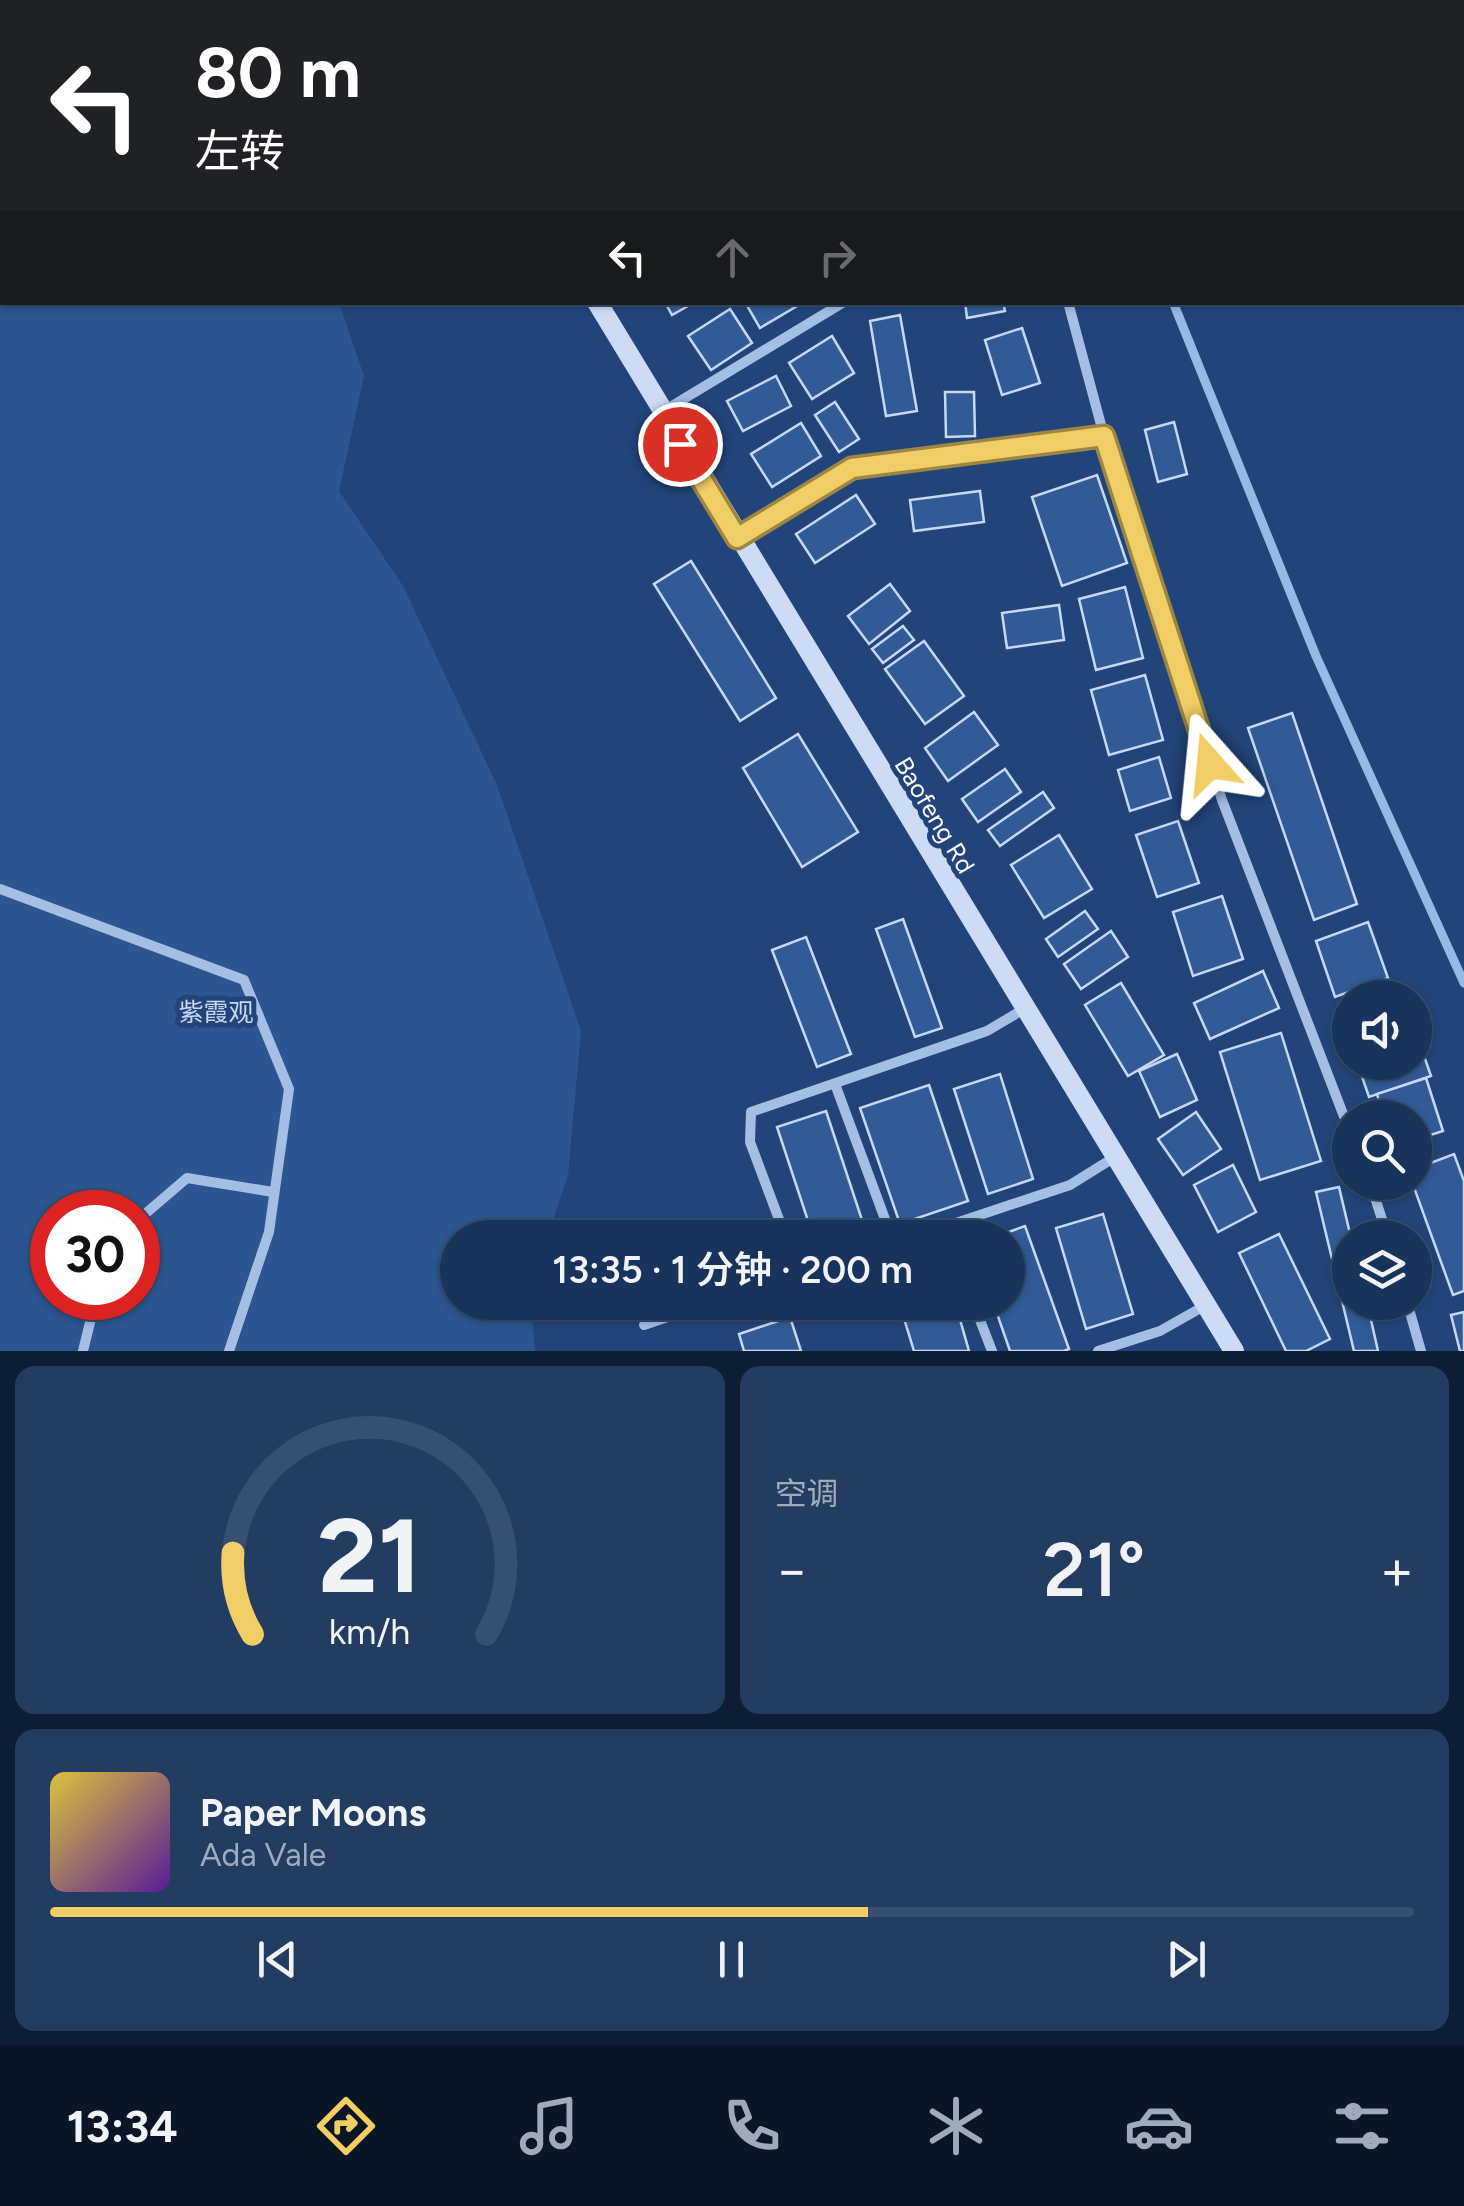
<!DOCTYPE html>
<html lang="zh">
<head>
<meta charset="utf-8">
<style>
  :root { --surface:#19345c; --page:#223c62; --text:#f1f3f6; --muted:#9faabb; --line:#374f72; --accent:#f1cd65 }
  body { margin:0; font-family:Figtree,"Noto Sans SC",sans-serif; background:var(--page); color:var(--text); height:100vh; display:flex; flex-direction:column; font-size:38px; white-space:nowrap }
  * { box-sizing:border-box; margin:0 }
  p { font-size:32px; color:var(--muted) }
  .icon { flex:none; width:55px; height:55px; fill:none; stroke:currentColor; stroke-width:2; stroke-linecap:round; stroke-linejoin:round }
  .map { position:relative; height:1351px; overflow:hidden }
  .side { display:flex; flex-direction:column; gap:15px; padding:15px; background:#0e1d33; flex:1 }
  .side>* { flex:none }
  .guide { position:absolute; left:0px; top:0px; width:1465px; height:305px; box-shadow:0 2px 8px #0004,0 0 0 2px var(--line); background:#202124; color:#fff; overflow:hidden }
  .buttons { position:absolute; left:1332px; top:980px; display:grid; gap:20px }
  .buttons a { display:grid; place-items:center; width:100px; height:100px; border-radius:50%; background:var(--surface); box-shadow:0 2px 8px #0004,0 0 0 2px var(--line); font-size:50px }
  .speed { position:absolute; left:30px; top:1190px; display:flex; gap:20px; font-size:50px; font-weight:700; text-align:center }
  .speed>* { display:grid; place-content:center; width:130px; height:130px; border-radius:50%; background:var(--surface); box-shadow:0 2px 8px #0004,0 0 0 2px var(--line); line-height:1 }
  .speed .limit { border:15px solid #d22; background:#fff; color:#111 }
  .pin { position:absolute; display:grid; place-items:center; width:85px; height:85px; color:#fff; margin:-42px; border:5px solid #fff; border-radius:50%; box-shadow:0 2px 10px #0007 }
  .me { position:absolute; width:110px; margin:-55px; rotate:342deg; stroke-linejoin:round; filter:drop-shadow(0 0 8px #0008) }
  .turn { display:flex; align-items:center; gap:35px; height:210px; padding:0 30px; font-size:45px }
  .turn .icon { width:130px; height:130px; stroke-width:2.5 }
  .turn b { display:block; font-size:70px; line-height:85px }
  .lanes { display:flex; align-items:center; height:95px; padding:0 30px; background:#0003; justify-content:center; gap:50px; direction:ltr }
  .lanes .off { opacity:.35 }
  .big { font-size:75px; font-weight:600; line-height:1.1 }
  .side .card { flex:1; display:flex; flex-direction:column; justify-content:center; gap:15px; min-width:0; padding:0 35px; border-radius:20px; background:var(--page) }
  .side .dial { align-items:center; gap:0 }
  .dial svg { height:260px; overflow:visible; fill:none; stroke:var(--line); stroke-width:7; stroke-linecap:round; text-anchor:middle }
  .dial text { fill:var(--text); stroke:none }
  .song { display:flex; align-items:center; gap:30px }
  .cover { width:120px; height:120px; border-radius:15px; background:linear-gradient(135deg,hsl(50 70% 55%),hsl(270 70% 35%)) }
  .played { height:10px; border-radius:5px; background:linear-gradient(90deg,var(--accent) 60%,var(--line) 60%) }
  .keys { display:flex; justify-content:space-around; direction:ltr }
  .heat { display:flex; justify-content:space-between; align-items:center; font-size:55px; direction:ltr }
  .side .tiles { flex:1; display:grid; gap:15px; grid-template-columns:1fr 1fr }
  .card:last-child { grid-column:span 2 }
  .trip { position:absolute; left:440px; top:1220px; width:585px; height:100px; border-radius:50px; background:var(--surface); box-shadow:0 2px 8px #0004,0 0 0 2px var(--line); font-weight:600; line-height:100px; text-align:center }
  .tab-bar { display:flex; height:160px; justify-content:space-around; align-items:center; background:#0a1525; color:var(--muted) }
  .tab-bar .icon { width:70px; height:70px }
  .tab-bar .on { color:var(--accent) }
  .tab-bar b { font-size:45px; color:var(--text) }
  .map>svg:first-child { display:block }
  .green { fill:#2b5691; fill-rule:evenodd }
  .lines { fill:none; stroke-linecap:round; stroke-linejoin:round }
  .stream { stroke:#97b9e6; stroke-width:9 }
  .building { fill:#315b97; stroke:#c6d9f4; stroke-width:2.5 }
  .street { stroke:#a3bfe5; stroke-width:10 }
  .secondary { stroke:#cddcf4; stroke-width:20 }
  .route-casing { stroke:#9d8542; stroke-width:25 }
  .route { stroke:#f1cd65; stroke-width:18 }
  .labels { text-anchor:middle; stroke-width:10; stroke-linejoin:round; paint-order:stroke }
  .street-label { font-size:25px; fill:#fff; stroke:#21457a }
  .park-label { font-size:25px; fill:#c6d9f4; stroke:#21457a }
</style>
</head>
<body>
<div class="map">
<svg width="1464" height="1351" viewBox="0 0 1464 1351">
  <rect width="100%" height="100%" fill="#21457a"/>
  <path class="green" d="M0,0l45,2h-43v300l337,1 25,73 -25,115 64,95 94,199 84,246 -13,144 -21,62 -89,1v64l73,1 4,48h-535zM52,1212h86v86h-86z"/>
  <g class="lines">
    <g class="stream">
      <polyline points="1051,0 1052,2"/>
      <polyline points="1173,302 1316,656 1464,983"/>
    </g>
  </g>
  <g class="building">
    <polygon points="665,302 695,302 672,315"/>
    <polygon points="745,302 804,302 760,328"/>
    <polygon points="965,302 1003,302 1005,311 967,318"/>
    <polygon points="730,309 752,343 711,370 688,336"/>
    <polygon points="900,315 917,411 886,416 870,321"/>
    <polygon points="1022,328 1040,383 1002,395 985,340"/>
    <polygon points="832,336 854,373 812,399 789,363"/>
    <polygon points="776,376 791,406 743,431 727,401"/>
    <polygon points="945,392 974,392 975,436 946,437"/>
    <polygon points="835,402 859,439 839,452 815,415"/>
    <polygon points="1174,422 1187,474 1158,482 1145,430"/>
    <polygon points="801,423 821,456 772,487 751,454"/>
    <polygon points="1097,475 1127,563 1062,586 1032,497"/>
    <polygon points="980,491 984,522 914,531 910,500"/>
    <polygon points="856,495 875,524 815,563 796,534"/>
    <polygon points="691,561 776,698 740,721 654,584"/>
    <polygon points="890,584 910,611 869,644 848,616"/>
    <polygon points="1125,587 1143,658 1096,670 1079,599"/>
    <polygon points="1059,605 1064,640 1007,648 1002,613"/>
    <polygon points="903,626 914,640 883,663 872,649"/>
    <polygon points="924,641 964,696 925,724 885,669"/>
    <polygon points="1145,675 1163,740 1109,755 1091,690"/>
    <polygon points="974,712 998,745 948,781 925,748"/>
    <polygon points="1292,713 1357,904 1314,920 1248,728"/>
    <polygon points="798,734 858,832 802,867 743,768"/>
    <polygon points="1159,757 1171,798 1130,811 1118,770"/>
    <polygon points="1005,769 1021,792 978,822 962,799"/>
    <polygon points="1043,792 1054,808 1000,846 988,830"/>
    <polygon points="1178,821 1199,883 1157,897 1136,835"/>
    <polygon points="1059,835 1092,889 1044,918 1011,865"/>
    <polygon points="1222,896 1243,959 1193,976 1173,912"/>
    <polygon points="1085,911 1098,929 1058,957 1046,939"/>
    <polygon points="903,919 942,1028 915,1037 876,929"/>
    <polygon points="1368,922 1388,978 1335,997 1316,941"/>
    <polygon points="1111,931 1128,957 1081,989 1064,964"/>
    <polygon points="806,937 851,1054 817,1067 772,950"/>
    <polygon points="1263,971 1279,1008 1210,1039 1194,1003"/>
    <polygon points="1121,983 1164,1055 1128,1076 1085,1005"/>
    <polygon points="1350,1011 1350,1041 1341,1014"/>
    <polygon points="1415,1030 1431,1076 1369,1097 1357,1062 1415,1062"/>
    <polygon points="1281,1033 1321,1161 1260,1180 1220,1052"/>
    <polygon points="1177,1054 1197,1100 1160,1117 1139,1071"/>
    <polygon points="1000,1074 1033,1179 988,1194 954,1089"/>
    <polygon points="1426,1078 1443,1131 1415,1140 1415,1118 1384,1118 1377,1094"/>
    <polygon points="929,1085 968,1201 900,1224 860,1108"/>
    <polygon points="826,1111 862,1220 813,1236 777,1127"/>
    <polygon points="1196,1112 1221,1149 1183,1175 1158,1139"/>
    <polygon points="1454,1154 1464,1181 1464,1291 1453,1295 1412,1182 1415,1169"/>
    <polygon points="1233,1165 1256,1212 1218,1232 1194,1185"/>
    <polygon points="1339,1187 1351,1238 1350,1302 1367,1302 1378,1351 1354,1351 1316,1192"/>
    <polygon points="1103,1214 1133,1314 1086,1329 1056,1228"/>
    <polygon points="1025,1226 1069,1349 1064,1351 1010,1351 993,1302 1008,1302 1008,1238 992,1238"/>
    <polygon points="1279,1234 1330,1339 1306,1351 1286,1351 1239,1253"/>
    <polygon points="899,1302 955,1302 969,1351 914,1351"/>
    <polygon points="1464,1312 1464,1351 1460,1351 1451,1315"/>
    <polygon points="790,1317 801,1351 744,1351 739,1334"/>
  </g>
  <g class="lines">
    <g class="street">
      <polyline points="658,0 659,2"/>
      <polyline points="963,0 964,2"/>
      <polyline points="578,2 583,0"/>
      <polyline points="853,2 857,0"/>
      <polyline points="1068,302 1104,436 1222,800 1350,1132"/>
      <polyline points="662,412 844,302"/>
      <polyline points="737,538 852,468 1104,436"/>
      <polyline points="0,889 244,980 289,1089 269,1232 229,1351"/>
      <polyline points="835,1084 892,1238"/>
      <polyline points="1370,1182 1388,1238"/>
      <polyline points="138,1220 187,1178 273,1192"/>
      <polyline points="786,1238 750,1142 751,1112 987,1031 1024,1009"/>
      <polyline points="911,1238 1070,1185 1115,1157"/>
      <polyline points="973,1302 992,1351"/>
      <polyline points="1407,1302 1421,1351"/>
      <polyline points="644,1325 712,1302"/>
      <polyline points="83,1351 96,1298"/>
      <polyline points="1098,1351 1160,1331 1206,1305"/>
    </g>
    <g class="secondary">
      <polyline points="417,0 418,2"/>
      <polyline points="597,302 1234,1351"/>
    </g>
  </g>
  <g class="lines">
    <g class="route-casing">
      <polyline id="route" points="680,444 737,538 852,468 1104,436 1210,764"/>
    </g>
    <use href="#route" class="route"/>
  </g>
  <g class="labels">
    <g class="street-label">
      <text transform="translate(935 815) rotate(59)" y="9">Baofeng Rd</text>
    </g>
    <g class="park-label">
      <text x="216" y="1021">紫霞观</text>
    </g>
  </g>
</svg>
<div class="buttons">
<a><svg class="icon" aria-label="sound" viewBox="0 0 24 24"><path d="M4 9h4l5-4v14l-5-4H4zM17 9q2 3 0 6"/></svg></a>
<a><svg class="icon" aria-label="search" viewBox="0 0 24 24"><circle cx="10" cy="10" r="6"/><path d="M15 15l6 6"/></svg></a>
<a><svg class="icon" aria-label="layers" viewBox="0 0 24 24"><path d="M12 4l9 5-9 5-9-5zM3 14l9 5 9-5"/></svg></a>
</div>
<div class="speed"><div class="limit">30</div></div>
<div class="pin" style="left:680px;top:444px;background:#d93025"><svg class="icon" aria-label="arrive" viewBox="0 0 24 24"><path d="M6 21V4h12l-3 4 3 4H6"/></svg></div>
<svg class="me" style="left:1210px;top:764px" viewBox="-20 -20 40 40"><path d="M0-17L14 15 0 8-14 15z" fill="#f1cd65" stroke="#fff" stroke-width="4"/></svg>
<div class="trip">13:35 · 1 分钟 · 200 m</div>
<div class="guide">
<div class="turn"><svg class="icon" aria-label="left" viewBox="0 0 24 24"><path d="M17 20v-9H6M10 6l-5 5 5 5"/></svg><div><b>80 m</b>左转</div></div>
<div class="lanes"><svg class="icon" aria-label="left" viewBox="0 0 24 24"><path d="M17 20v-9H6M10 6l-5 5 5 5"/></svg><svg class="icon off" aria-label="ahead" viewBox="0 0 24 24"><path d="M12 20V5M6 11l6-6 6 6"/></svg><svg class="icon off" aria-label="right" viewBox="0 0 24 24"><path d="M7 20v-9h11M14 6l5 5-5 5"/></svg></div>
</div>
</div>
<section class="side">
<div class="tiles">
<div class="card dial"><svg viewBox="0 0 100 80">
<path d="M14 69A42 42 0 1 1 86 69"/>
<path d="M14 69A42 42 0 0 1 8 44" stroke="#f1cd65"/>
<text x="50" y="56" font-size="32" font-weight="700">21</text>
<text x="50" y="72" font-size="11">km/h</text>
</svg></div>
<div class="card"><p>空调</p>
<div class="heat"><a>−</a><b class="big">21°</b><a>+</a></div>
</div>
<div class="card">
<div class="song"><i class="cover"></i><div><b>Paper Moons</b><p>Ada Vale</p></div></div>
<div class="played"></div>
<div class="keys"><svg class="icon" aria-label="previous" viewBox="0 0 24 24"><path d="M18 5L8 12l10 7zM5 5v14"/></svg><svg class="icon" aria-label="pause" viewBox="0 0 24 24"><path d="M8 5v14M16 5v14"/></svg><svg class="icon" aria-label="next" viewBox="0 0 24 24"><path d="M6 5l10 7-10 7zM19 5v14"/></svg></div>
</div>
</div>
</section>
<nav class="tab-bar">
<b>13:34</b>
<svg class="icon on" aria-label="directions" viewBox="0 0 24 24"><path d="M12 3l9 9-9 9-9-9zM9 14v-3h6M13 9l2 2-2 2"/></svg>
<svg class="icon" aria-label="music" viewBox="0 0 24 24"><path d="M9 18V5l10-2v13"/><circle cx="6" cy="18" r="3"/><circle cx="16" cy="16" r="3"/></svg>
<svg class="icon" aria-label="phone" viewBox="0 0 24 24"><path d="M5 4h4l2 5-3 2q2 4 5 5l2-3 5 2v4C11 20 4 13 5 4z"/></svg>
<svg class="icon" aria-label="climate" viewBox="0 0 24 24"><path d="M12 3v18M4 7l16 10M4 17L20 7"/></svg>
<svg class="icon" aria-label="car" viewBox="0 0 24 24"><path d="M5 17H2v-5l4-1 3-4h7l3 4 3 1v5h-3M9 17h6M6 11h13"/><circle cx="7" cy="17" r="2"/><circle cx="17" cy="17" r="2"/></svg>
<svg class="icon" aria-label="filters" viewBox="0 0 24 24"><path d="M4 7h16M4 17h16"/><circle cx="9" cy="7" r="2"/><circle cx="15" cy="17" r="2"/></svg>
</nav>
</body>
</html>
